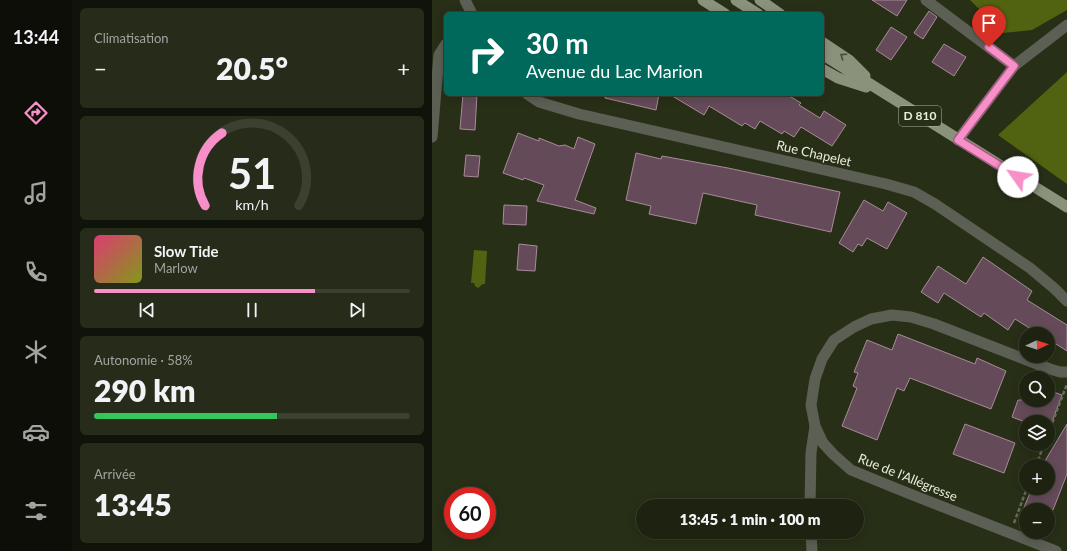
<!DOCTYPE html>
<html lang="fr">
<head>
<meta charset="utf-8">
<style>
  :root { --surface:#1e2311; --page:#262b1a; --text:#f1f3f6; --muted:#a1a49f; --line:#3c4031; --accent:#f98fc9 }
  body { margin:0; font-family:Lato,sans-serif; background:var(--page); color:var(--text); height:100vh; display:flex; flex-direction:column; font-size:15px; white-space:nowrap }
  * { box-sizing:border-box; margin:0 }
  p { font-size:13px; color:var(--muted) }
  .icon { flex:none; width:22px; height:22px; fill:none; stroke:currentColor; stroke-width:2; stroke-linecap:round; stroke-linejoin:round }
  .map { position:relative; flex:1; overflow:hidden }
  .panel { display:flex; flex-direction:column; gap:8px; padding:8px; background:#101309; width:360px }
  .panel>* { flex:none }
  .guide { position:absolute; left:12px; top:12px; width:380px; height:84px; border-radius:6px; box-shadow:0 2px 10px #0003,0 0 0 1px var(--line); background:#00695c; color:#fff; overflow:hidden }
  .needle { width:26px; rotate:86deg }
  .buttons { position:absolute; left:587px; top:327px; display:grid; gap:8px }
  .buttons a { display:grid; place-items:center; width:36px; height:36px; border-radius:50%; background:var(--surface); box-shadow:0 2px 10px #0003,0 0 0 1px var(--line); font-size:20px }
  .speed { position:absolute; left:12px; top:487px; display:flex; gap:8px; font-size:20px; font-weight:700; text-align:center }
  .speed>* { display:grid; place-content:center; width:52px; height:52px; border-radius:50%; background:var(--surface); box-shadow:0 2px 10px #0003,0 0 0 1px var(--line); line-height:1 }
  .speed .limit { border:6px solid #d22; background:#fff; color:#111 }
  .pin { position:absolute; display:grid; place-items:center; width:34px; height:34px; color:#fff; margin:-41px -17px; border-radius:50% 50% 50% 0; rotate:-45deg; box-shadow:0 0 4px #0007 }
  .pin .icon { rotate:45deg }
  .me { position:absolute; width:44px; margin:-22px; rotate:302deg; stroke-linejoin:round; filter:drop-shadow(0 0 3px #0008) }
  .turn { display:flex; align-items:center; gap:14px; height:84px; padding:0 16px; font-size:18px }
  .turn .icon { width:52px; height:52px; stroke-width:2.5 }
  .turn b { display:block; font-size:28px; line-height:34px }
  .big { font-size:30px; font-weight:800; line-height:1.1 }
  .panel .tile { flex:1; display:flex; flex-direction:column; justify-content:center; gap:6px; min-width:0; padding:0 14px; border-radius:6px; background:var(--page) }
  .panel .dial { align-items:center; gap:0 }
  .dial svg { height:104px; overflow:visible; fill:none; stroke:var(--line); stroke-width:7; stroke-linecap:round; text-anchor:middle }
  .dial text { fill:var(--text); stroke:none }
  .song { display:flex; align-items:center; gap:12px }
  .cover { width:48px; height:48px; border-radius:6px; background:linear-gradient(135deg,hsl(340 70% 55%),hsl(70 70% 35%)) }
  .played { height:4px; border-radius:2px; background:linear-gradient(90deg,var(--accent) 70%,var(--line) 70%) }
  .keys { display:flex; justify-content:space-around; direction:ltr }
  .heat { display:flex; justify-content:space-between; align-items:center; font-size:22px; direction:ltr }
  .charge { height:6px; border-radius:3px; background:linear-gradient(90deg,#34c759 58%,var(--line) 0) }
  .trip { position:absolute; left:204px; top:499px; width:228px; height:40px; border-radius:20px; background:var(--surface); box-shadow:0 2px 10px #0003,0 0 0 1px var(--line); font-weight:800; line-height:40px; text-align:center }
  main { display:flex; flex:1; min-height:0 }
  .tab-bar { display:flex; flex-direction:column; width:72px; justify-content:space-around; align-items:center; background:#0c0e07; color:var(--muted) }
  .tab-bar .icon { width:28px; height:28px }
  .tab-bar .selected { color:var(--accent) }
  .tab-bar b { font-size:18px; color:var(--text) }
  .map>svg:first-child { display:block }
  .forest { fill:#516210 }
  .water { fill:#516211 }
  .building { fill:#654b59; stroke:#a88a99 }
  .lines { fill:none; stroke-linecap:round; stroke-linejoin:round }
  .path { stroke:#686e59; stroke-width:2.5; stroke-dasharray:4 2; stroke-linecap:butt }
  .minor { stroke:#5c5f54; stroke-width:11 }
  .primary { stroke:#8b927b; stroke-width:11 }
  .oneway { stroke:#464d35 }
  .route-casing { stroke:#a25d83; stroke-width:10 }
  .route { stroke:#f98fc9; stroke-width:7 }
  .labels { text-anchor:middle; stroke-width:4; stroke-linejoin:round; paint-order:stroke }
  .shield { fill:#282f17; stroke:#aeb4a2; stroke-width:1 }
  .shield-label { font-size:12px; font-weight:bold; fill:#e8edde }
  .street-label { font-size:13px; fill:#e8edde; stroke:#282f17 }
</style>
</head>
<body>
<main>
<nav class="tab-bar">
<b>13:44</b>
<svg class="icon selected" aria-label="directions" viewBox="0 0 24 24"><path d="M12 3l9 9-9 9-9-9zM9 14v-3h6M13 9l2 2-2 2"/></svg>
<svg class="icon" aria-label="music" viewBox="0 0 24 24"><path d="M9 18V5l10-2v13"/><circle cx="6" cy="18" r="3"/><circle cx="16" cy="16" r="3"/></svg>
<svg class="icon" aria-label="phone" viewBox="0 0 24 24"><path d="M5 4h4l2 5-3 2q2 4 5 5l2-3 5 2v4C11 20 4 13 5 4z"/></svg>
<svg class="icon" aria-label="climate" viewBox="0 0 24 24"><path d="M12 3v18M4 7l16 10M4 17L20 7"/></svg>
<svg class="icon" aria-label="car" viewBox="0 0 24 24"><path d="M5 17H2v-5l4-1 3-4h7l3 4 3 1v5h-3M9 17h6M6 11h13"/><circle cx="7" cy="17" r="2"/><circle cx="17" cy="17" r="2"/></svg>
<svg class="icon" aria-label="filters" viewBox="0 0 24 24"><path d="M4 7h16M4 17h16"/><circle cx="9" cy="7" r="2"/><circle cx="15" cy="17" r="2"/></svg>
</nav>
<section class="panel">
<div class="tile"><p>Climatisation</p>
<div class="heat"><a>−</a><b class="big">20.5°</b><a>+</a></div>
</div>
<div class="tile dial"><svg viewBox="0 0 100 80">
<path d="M14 69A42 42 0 1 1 86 69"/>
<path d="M14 69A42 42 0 0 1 27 13" stroke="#f98fc9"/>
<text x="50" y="56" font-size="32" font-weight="700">51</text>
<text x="50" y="72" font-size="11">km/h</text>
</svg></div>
<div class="tile">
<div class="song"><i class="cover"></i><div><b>Slow Tide</b><p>Marlow</p></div></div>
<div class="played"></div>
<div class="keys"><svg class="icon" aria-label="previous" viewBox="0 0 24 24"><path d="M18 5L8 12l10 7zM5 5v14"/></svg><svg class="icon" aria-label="pause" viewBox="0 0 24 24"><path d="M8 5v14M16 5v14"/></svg><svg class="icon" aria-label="next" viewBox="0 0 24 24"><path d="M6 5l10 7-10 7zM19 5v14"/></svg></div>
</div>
<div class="tile"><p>Autonomie · 58%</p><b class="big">290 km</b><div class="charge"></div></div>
<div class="tile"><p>Arrivée</p><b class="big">13:45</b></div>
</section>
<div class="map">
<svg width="635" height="551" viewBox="0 0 635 551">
  <rect width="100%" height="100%" fill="#282f17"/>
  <g class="forest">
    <polygon points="538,0 635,0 635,10 600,30 571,33"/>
    <polygon points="635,72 635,184 566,135"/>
  </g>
  <polygon class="water" points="42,250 55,251 53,284 51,284 46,288 43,286 42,283 39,283"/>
  <g class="building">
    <polygon points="440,0 475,0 465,16"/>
    <polygon points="497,11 505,17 491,39 482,33"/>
    <polygon points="459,27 475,37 459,60 444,50"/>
    <polygon points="512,44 534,57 522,76 500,62"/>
    <polygon points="31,94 45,94 43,130 28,129"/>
    <polygon points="173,94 227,94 224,110 173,98"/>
    <polygon points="237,94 354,94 369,103 367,105 388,118 392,111 414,125 400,146 369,127 362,137 352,131 350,134 328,121 323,129 313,123 310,126 277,106 272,115"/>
    <polygon points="86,133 107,141 107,138 127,146 133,145 142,149 146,137 163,144 143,200 164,208 162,214 105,201 112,185 92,178 91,180 71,173"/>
    <polygon points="204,153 229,159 230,156 296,168 408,192 399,232 323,215 325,205 271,193 264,224 217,214 219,206 194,200"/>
    <polygon points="34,155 48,156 46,177 32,176"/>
    <polygon points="432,200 451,211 456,202 475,213 455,249 435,238 430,246 426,244 421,252 407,243"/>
    <polygon points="72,205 95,206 94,225 71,224"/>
    <polygon points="87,244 105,246 103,271 85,270"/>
    <polygon points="551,257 600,291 595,300 635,325 635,351 616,339 616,334 607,334 583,319 576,330 552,313 549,317 512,293 506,303 489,292 506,266 534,284"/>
    <polygon points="466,334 543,364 545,358 574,371 559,409 478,378 472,391 465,388 445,440 410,426 425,388 421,386 426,373 422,372 435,340 460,350"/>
    <polygon points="616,390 630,395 617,430 616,422 593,422 580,417 586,400 616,400"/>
    <polygon points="533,424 583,443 572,473 521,454"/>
    <polygon points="635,424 635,474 621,510 591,510 600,488 616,488 616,466 610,466"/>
  </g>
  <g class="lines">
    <g class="path">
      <polyline points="616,434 635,384"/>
      <polyline points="604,466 612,444"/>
      <polyline points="582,523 595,488"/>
    </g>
    <g class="minor">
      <polyline points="33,0 40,14"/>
      <polyline points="494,0 582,66"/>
      <polyline points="95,94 107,102 147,114 454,184 482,192 503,204 598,268 623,289 635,301"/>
      <polyline points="0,137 7,55 14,44"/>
      <polyline points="526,140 582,66 635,25"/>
      <polyline points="378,506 379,453 383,426"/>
      <polyline points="379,532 380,551"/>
      <polyline points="624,551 478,494 419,470 401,454 391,443 383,426 379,405 383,379 390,359 402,340 422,327 439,319 460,315 479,317 502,324 618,369 628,372 635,372"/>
    </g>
    <g class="primary">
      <polyline points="271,0 293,14"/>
      <polyline points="304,0 326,14"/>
      <polyline points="328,0 348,14"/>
      <polyline points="390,42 417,60 433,76"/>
      <polyline points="390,54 635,207"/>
      <polyline points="390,69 406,78 434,87"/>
    </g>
  </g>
  <defs><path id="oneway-chevron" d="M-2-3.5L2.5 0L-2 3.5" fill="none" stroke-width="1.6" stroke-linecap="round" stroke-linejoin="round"/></defs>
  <use class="oneway" href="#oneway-chevron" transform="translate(411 56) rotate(-146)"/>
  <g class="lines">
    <g class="route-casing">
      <polyline id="route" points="557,47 582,66 526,140 586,177"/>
    </g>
    <use href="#route" class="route"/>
  </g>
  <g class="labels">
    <rect class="shield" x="467" y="106" width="42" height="20" rx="3"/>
    <g class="shield-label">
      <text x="488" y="120">D 810</text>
    </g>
    <g class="street-label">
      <text transform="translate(382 153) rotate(13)" y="5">Rue Chapelet</text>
      <text transform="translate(476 477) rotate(22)" y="5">Rue de l'Allégresse</text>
    </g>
  </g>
</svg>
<div class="buttons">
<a><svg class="needle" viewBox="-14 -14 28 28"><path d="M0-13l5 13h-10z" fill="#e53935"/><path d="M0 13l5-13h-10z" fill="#a1a49f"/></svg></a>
<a><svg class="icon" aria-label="search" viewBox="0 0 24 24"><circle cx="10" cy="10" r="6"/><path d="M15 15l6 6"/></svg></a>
<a><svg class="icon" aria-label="layers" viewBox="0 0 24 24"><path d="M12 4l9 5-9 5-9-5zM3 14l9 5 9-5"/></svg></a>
<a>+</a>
<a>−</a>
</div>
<div class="speed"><div class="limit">60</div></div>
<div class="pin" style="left:557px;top:47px;background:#d93025"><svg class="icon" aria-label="arrive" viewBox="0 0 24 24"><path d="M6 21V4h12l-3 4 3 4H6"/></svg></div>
<svg class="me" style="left:586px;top:177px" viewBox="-20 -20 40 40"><circle r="19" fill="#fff"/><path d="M0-13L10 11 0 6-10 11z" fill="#f98fc9"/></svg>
<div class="trip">13:45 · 1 min · 100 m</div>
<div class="guide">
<div class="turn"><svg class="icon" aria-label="right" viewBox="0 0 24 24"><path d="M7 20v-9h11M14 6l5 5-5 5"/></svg><div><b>30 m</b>Avenue du Lac Marion</div></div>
</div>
</div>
</main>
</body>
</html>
